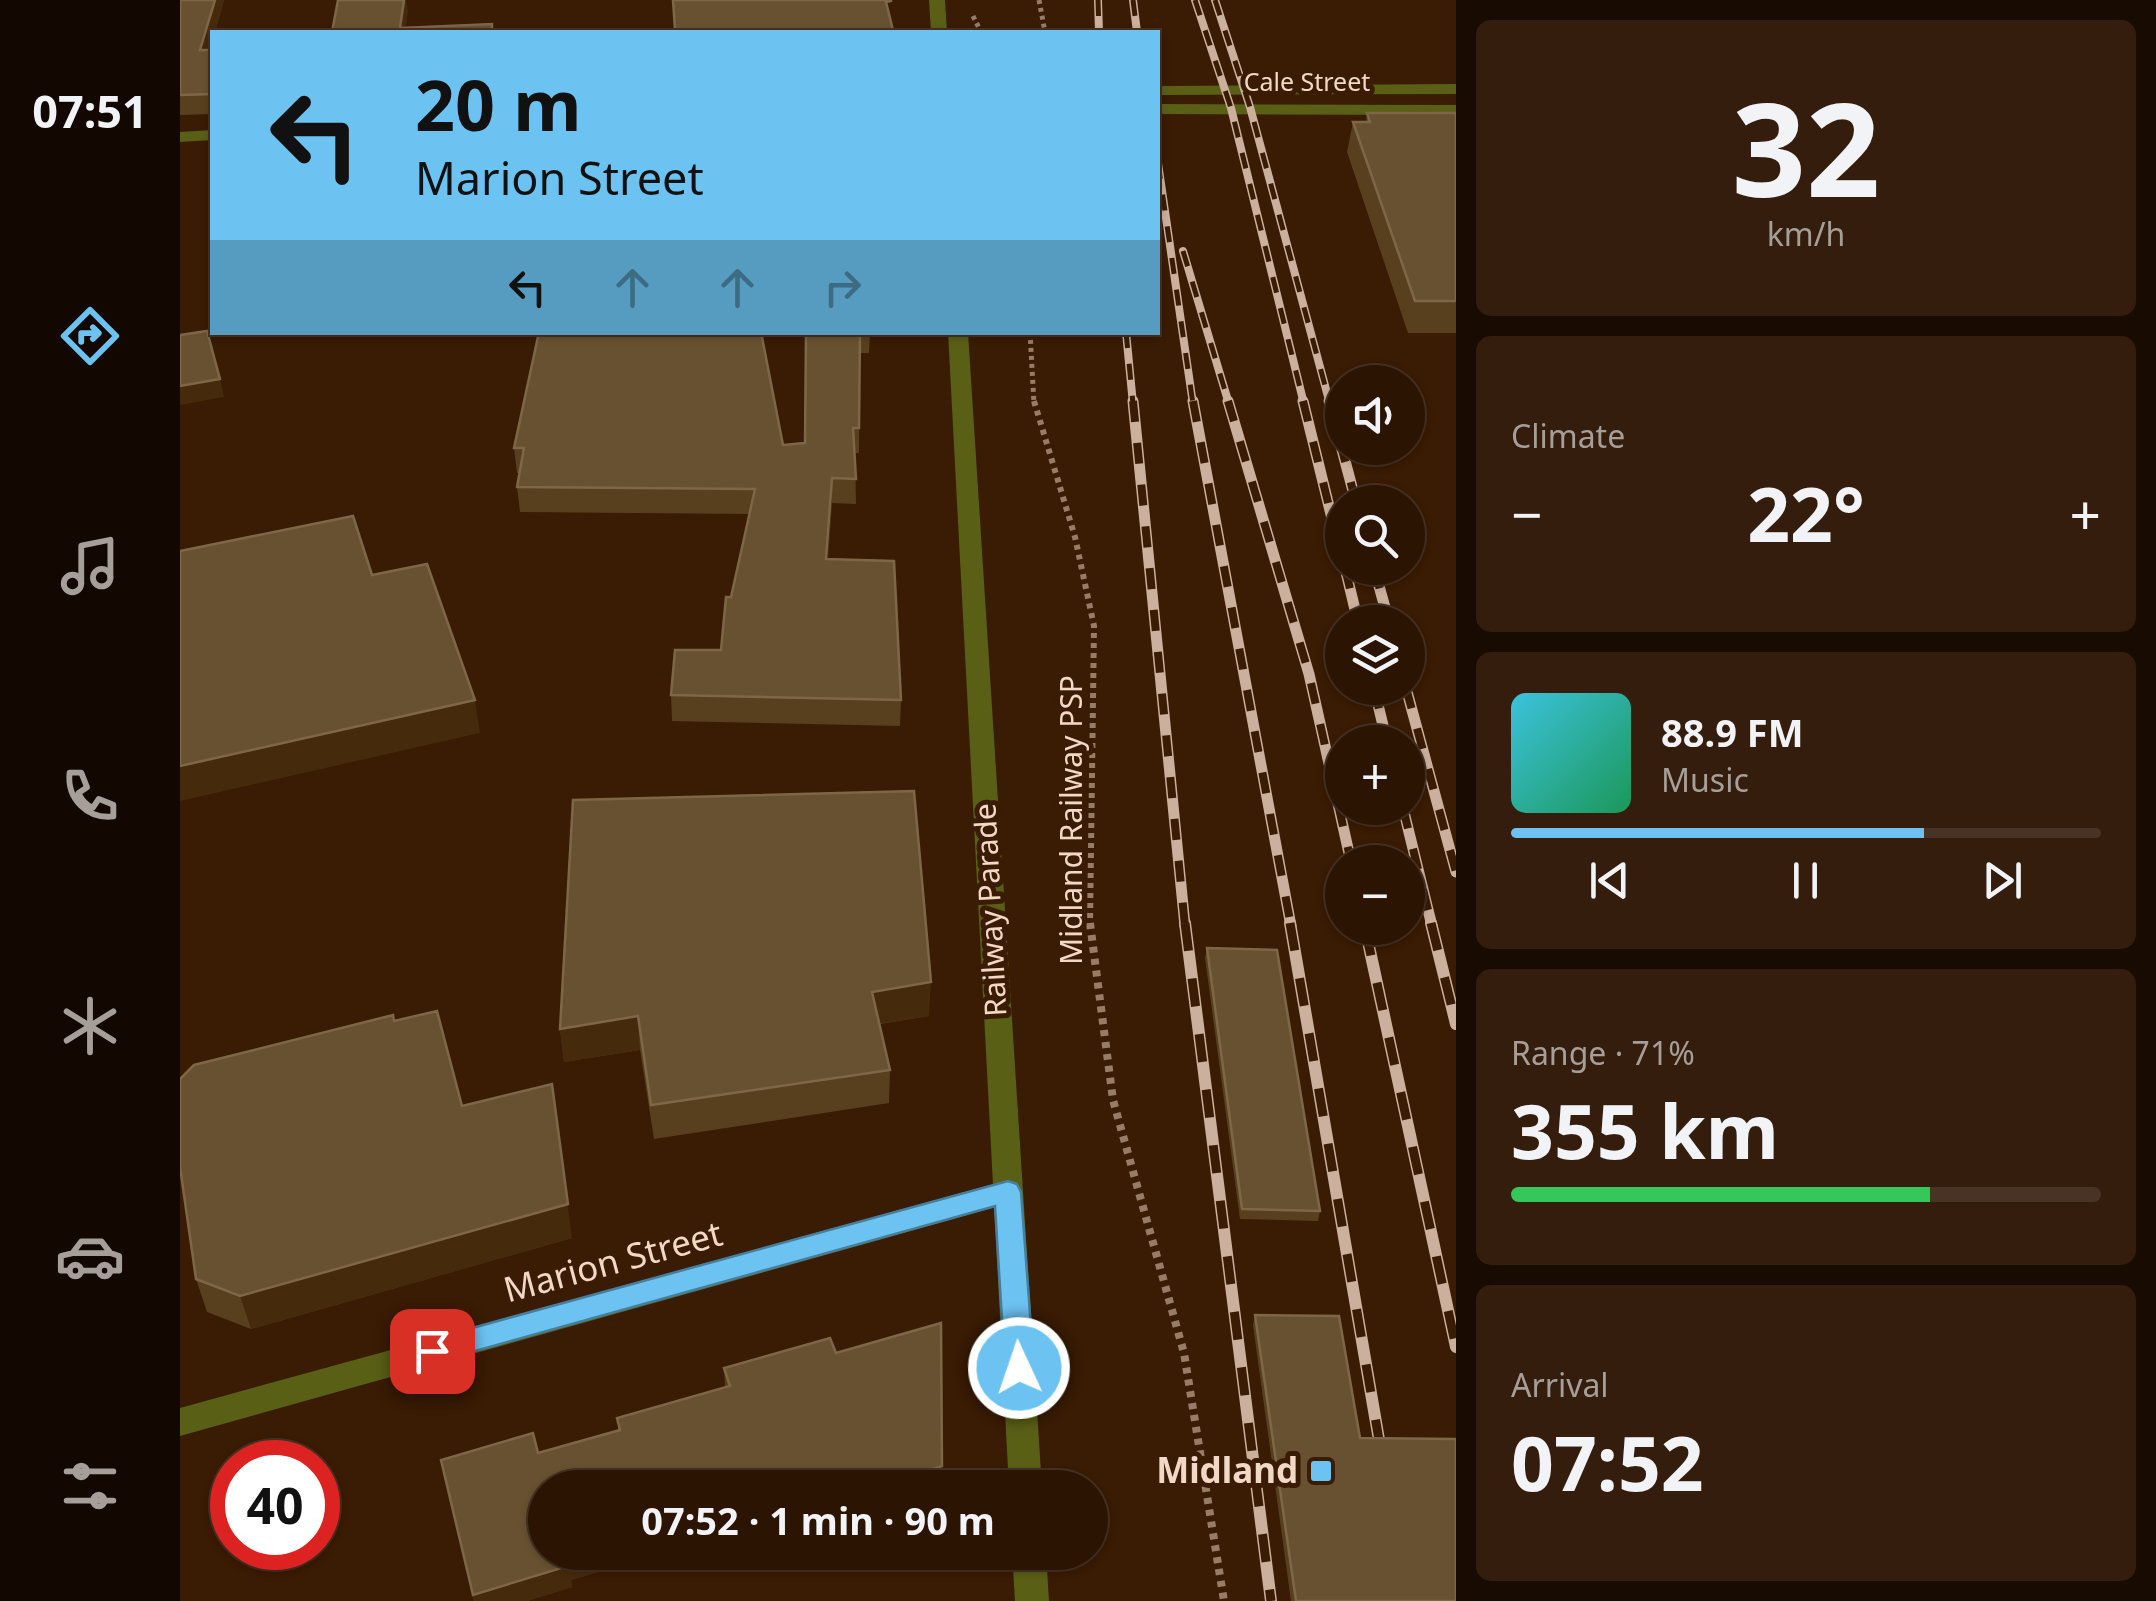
<!DOCTYPE html>
<html lang="en">
<head>
<meta charset="utf-8">
<style>
  :root { --surface:#2c1402; --page:#341d0c; --text:#f1f3f6; --muted:#a69e99; --line:#483324; --accent:#6cc3f2 }
  body { margin:0; font-family:"Noto Sans",sans-serif; background:var(--page); color:var(--text); height:100vh; display:flex; flex-direction:column; font-size:38px; white-space:nowrap }
  * { box-sizing:border-box; margin:0 }
  p { font-size:32px; color:var(--muted) }
  .icon { flex:none; width:55px; height:55px; fill:none; stroke:currentColor; stroke-width:2; stroke-linecap:round; stroke-linejoin:round }
  .map { position:relative; flex:1; overflow:hidden }
  .panel { display:flex; flex-direction:column; gap:20px; padding:20px; background:#180b01; width:700px }
  .panel>* { flex:none }
  .hud { position:absolute; left:30px; top:30px; width:950px; height:305px; border-radius:0px; box-shadow:0 2px 8px #0004,0 0 0 2px var(--line); background:#6cc3f2; color:#111; overflow:hidden }
  .tools { position:absolute; left:1145px; top:365px; display:grid; gap:20px }
  .tools a { display:grid; place-items:center; width:100px; height:100px; border-radius:50%; background:var(--surface); box-shadow:0 2px 8px #0004,0 0 0 2px var(--line); font-size:50px }
  .speed { position:absolute; left:30px; top:1440px; display:flex; gap:20px; font-size:50px; font-weight:700; text-align:center }
  .speed>* { display:grid; place-content:center; width:130px; height:130px; border-radius:50%; background:var(--surface); box-shadow:0 2px 8px #0004,0 0 0 2px var(--line); line-height:1 }
  .speed .limit { border:15px solid #d22; background:#fff; color:#111 }
  .pin { position:absolute; display:grid; place-items:center; width:85px; height:85px; color:#fff; margin:-42px; border-radius:20px; box-shadow:0 5px 15px #0006 }
  .me { position:absolute; width:110px; margin:-55px; rotate:357deg; stroke-linejoin:round; filter:drop-shadow(0 0 8px #0008) }
  .turn { display:flex; align-items:center; gap:35px; height:210px; padding:0 40px; font-size:45px }
  .turn .icon { width:130px; height:130px; stroke-width:2.5 }
  .turn b { display:block; font-size:70px; line-height:85px }
  .lanes { display:flex; align-items:center; height:95px; padding:0 40px; background:#0003; justify-content:center; gap:50px; direction:ltr }
  .lanes .off { opacity:.35 }
  .big { font-size:75px; font-weight:700; line-height:1.1 }
  .panel .card { flex:1; display:flex; flex-direction:column; justify-content:center; gap:15px; min-width:0; padding:0 35px; border-radius:15px; background:var(--page) }
  .panel .dial { align-items:center; gap:0 }
  .dial b { font-size:130px; line-height:1 }
  .song { display:flex; align-items:center; gap:30px }
  .cover { width:120px; height:120px; border-radius:15px; background:linear-gradient(135deg,hsl(190 70% 55%),hsl(150 70% 35%)) }
  .played { height:10px; border-radius:5px; background:linear-gradient(90deg,var(--accent) 70%,var(--line) 70%) }
  .keys { display:flex; justify-content:space-around; direction:ltr }
  .heat { display:flex; justify-content:space-between; align-items:center; font-size:55px; direction:ltr }
  .charge { height:15px; border-radius:8px; background:linear-gradient(90deg,#34c759 71%,var(--line) 0) }
  .trip { position:absolute; left:348px; top:1470px; width:580px; height:100px; border-radius:50px; background:var(--surface); box-shadow:0 2px 8px #0004,0 0 0 2px var(--line); font-weight:700; line-height:100px; text-align:center }
  main { display:flex; flex:1; min-height:0 }
  .dock { display:flex; flex-direction:column; width:180px; justify-content:space-around; align-items:center; background:#120801; color:var(--muted) }
  .dock .icon { width:70px; height:70px }
  .dock .selected { color:var(--accent) }
  .dock b { font-size:45px; color:var(--text) }
  .map>svg:first-child { display:block }
  .lines { fill:none; stroke-linecap:round; stroke-linejoin:round }
  .path-far2 { stroke:#987c67; stroke-width:5; stroke-dasharray:4 4; stroke-linecap:butt }
  .path-far1 { stroke:#987c67; stroke-width:6; stroke-dasharray:5 5; stroke-linecap:butt }
  .path { stroke:#987c67; stroke-width:8; stroke-dasharray:6 6; stroke-linecap:butt }
  .minor { fill:#595f15; fill-rule:evenodd }
  .tertiary { fill:#595f15; fill-rule:evenodd }
  .rail-far2-casing { stroke:#cbb09e; stroke-width:8 }
  .rail-far1-casing { stroke:#cbb09e; stroke-width:11 }
  .rail-casing { stroke:#cbb09e; stroke-width:12 }
  .rail-far2 { stroke:#3a1b03; stroke-width:5; stroke-dasharray:16; stroke-linecap:butt }
  .rail-far1 { stroke:#3a1b03; stroke-width:8; stroke-dasharray:21; stroke-linecap:butt }
  .rail { stroke:#3a1b03; stroke-width:9; stroke-dasharray:28; stroke-linecap:butt }
  .wall { fill:#58401e }
  .shaded-wall { fill:#452b0b }
  .building { fill:#685130; stroke:#7e6648; stroke-width:2.5 }
  .route { fill:#6cc3f2; stroke:#467f9d; stroke-width:2.5 }
  .poi-dot { fill:#6cc3f2; stroke:#3a1b03; stroke-width:4 }
  .labels { text-anchor:middle; stroke-width:10; stroke-linejoin:round; paint-order:stroke }
  .far-street-label { font-size:25px; fill:#f2d8c7; stroke:#3a1b03 }
  .street-label { font-size:30px; fill:#f2d8c7; stroke:#3a1b03 }
  .near-street-label { font-size:35px; fill:#f2d8c7; stroke:#3a1b03 }
  .near-poi-label { font-size:35px; font-weight:bold; fill:#f2d8c7; stroke:#3a1b03; text-anchor:end }
</style>
</head>
<body>
<main>
<nav class="dock">
<b>07:51</b>
<svg class="icon selected" aria-label="directions" viewBox="0 0 24 24"><path d="M12 3l9 9-9 9-9-9zM9 14v-3h6M13 9l2 2-2 2"/></svg>
<svg class="icon" aria-label="music" viewBox="0 0 24 24"><path d="M9 18V5l10-2v13"/><circle cx="6" cy="18" r="3"/><circle cx="16" cy="16" r="3"/></svg>
<svg class="icon" aria-label="phone" viewBox="0 0 24 24"><path d="M5 4h4l2 5-3 2q2 4 5 5l2-3 5 2v4C11 20 4 13 5 4z"/></svg>
<svg class="icon" aria-label="climate" viewBox="0 0 24 24"><path d="M12 3v18M4 7l16 10M4 17L20 7"/></svg>
<svg class="icon" aria-label="car" viewBox="0 0 24 24"><path d="M5 17H2v-5l4-1 3-4h7l3 4 3 1v5h-3M9 17h6M6 11h13"/><circle cx="7" cy="17" r="2"/><circle cx="17" cy="17" r="2"/></svg>
<svg class="icon" aria-label="filters" viewBox="0 0 24 24"><path d="M4 7h16M4 17h16"/><circle cx="9" cy="7" r="2"/><circle cx="15" cy="17" r="2"/></svg>
</nav>
<div class="map">
<svg width="1276" height="1601" viewBox="0 0 1276 1601">
  <rect width="100%" height="100%" fill="#3a1b03"/>
  <g class="lines">
    <g class="path-far2">
      <polyline points="859,0 865,32"/>
      <polyline points="793,16 801,32"/>
      <polyline points="850,332 854,404"/>
    </g>
    <polyline class="path-far1" points="854,401 895,537 914,626 910,926"/>
    <polyline class="path" points="910,923 933,1100 1004,1353 1044,1601"/>
    <polygon class="minor" points="828,1180 838,1183 843,1192 838,1201 0,1436 0,1408"/>
    <g class="tertiary">
      <polygon points="749,0 765,0 767,32 751,32"/>
      <polygon points="1276,84 1276,94 978,95 978,87 982,86"/>
      <polygon points="978,104 1276,105 1276,115 978,114"/>
      <polygon points="32,130 32,140 0,142 0,132"/>
      <polygon points="768,332 788,332 862,1488 829,1488"/>
      <polygon points="832,1552 866,1552 869,1601 835,1601"/>
    </g>
    <g class="rail-far2-casing">
      <g id="rail-far2">
        <polyline points="918,0 919,32"/>
        <polyline points="953,0 957,32"/>
        <polyline points="1015,0 1051,108 1124,404"/>
        <polyline points="1035,0 1070,107 1150,404"/>
        <polyline points="978,163 1013,404"/>
        <polyline points="1003,251 1049,404"/>
        <polyline points="946,332 953,404"/>
      </g>
    </g>
    <g class="rail-far1-casing">
      <g id="rail-far1">
        <polyline points="953,401 1005,926"/>
        <polyline points="1013,401 1111,926"/>
        <polyline points="1048,401 1129,674 1171,862"/>
        <polyline points="1123,401 1162,559"/>
        <polyline points="1149,401 1176,502"/>
        <polyline points="1165,568 1178,622"/>
        <polyline points="1194,568 1209,622"/>
        <polyline points="1194,688 1207,742"/>
        <polyline points="1226,688 1276,872"/>
        <polyline points="1223,808 1252,926"/>
      </g>
    </g>
    <g class="rail-casing">
      <g id="rail">
        <polyline points="1005,923 1091,1601"/>
        <polyline points="1110,923 1203,1463"/>
        <polyline points="1251,923 1276,1024"/>
        <polyline points="1185,928 1276,1347"/>
      </g>
    </g>
    <use href="#rail-far2" class="rail-far2"/>
    <use href="#rail-far1" class="rail-far1"/>
    <use href="#rail" class="rail"/>
  </g>
  <g class="wall">
    <polygon points="0,0 44,0 35,32 32,32 30,50 32,50 32,114 0,115"/>
    <polygon points="1187,113 1276,113 1276,333 1228,333 1167,152 1173,122 1186,122"/>
    <polygon points="626,332 690,332 689,353 680,353 679,453 675,453 676,504 652,503 648,559 721,700 720,726 492,721 491,695 541,650 570,514 340,512 337,487 340,473 337,473 334,448 603,445 625,443"/>
    <polygon points="1027,948 1140,1211 1138,1221 1060,1219 1025,958"/>
    <polygon points="749,1016 700,1024 710,1070 709,1103 474,1139 460,1050 384,1062 380,1029"/>
    <polygon points="214,1021 282,1106 392,1238 71,1329 27,1312 16,1279"/>
    <polygon points="1075,1315 1180,1438 1276,1601 1111,1601 1073,1325"/>
    <polygon points="650,1338 365,1488 365,1552 486,1552 391,1580 392,1587 347,1601 294,1601 261,1460 358,1453 439,1431 437,1418 545,1388 544,1368"/>
  </g>
  <g class="shaded-wall">
    <polygon points="35,0 44,0 35,32 32,32 32,42 24,70 20,50"/>
    <polygon points="224,0 226,0 228,11 225,32 220,28"/>
    <polygon points="40,379 44,397 0,405 0,386"/>
    <polygon points="652,478 652,503 646,585 646,559"/>
    <polygon points="295,700 300,733 0,801 0,766"/>
    <polygon points="751,982 749,1016 691,1025 692,992"/>
    <polygon points="458,1016 460,1050 384,1062 380,1029"/>
    <polygon points="372,1084 392,1238 71,1329 60,1296"/>
    <polygon points="762,1466 761,1488 690,1488"/>
    <polygon points="409,1552 486,1552 391,1580 392,1587 347,1601 294,1601 293,1595 386,1559"/>
  </g>
  <g class="building">
    <polygon points="0,0 35,0 20,50 32,50 32,94 0,95"/>
    <polygon points="158,0 224,0 220,28 312,24 312,32 152,32"/>
    <polygon points="493,0 711,0 711,1 706,2 713,30 705,30 705,32 471,32 471,31 495,30"/>
    <polygon points="1187,113 1276,113 1276,301 1235,301 1173,122 1190,122"/>
    <polygon points="27,331 40,379 0,386 0,335"/>
    <polygon points="359,332 581,332 603,445 625,443 626,332 680,332 679,428 673,428 676,479 652,478 646,559 714,561 721,700 491,695 495,650 541,650 546,597 551,597 575,489 337,487 344,448 334,448"/>
    <polygon points="173,516 192,575 247,564 295,700 0,766 0,551"/>
    <polygon points="734,791 751,982 692,992 710,1070 471,1105 458,1016 380,1029 393,800"/>
    <polygon points="1027,948 1097,950 1140,1211 1062,1209"/>
    <polygon points="257,1011 282,1106 372,1084 388,1204 60,1296 16,1279 0,1167 0,1079 14,1065 213,1015 214,1021"/>
    <polygon points="1075,1315 1159,1316 1180,1438 1276,1439 1276,1601 1116,1601"/>
    <polygon points="761,1323 762,1466 690,1488 365,1488 365,1552 409,1552 386,1559 388,1566 293,1595 261,1460 353,1433 358,1453 440,1430 437,1418 550,1386 544,1368 650,1338 656,1353"/>
  </g>
  <polygon class="route" points="828,1181 837,1184 841,1192 854,1368 849,1377 839,1381 829,1377 825,1368 815,1206 252,1363 242,1360 238,1351 242,1342 252,1339"/>
  <rect class="poi-dot" x="1129" y="1459" width="24" height="24" rx="5"/>
  <g class="labels">
    <g class="far-street-label">
      <text x="1127" y="91">Cale Street</text>
    </g>
    <g class="street-label">
      <text transform="translate(892 820) rotate(-90)" y="10">Midland Railway PSP</text>
      <text transform="translate(811 910) rotate(-93)" y="10">Railway Parade</text>
    </g>
    <g class="near-street-label">
      <text transform="translate(433 1262) rotate(-15)" y="12">Marion Street</text>
    </g>
    <g class="near-poi-label">
      <text x="1118" y="1483">Midland</text>
    </g>
  </g>
</svg>
<div class="tools">
<a><svg class="icon" aria-label="sound" viewBox="0 0 24 24"><path d="M4 9h4l5-4v14l-5-4H4zM17 9q2 3 0 6"/></svg></a>
<a><svg class="icon" aria-label="search" viewBox="0 0 24 24"><circle cx="10" cy="10" r="6"/><path d="M15 15l6 6"/></svg></a>
<a><svg class="icon" aria-label="layers" viewBox="0 0 24 24"><path d="M12 4l9 5-9 5-9-5zM3 14l9 5 9-5"/></svg></a>
<a>+</a>
<a>−</a>
</div>
<div class="speed"><div class="limit">40</div></div>
<div class="pin" style="left:252px;top:1351px;background:#d93025"><svg class="icon" aria-label="arrive" viewBox="0 0 24 24"><path d="M6 21V4h12l-3 4 3 4H6"/></svg></div>
<svg class="me" style="left:839px;top:1368px" viewBox="-20 -20 40 40"><circle r="17" fill="#6cc3f2" stroke="#fff" stroke-width="3"/><path d="M0-11L8 9 0 5-8 9z" fill="#fff"/></svg>
<div class="trip">07:52 · 1 min · 90 m</div>
<div class="hud">
<div class="turn"><svg class="icon" aria-label="left" viewBox="0 0 24 24"><path d="M17 20v-9H6M10 6l-5 5 5 5"/></svg><div><b>20 m</b>Marion Street</div></div>
<div class="lanes"><svg class="icon" aria-label="left" viewBox="0 0 24 24"><path d="M17 20v-9H6M10 6l-5 5 5 5"/></svg><svg class="icon off" aria-label="ahead" viewBox="0 0 24 24"><path d="M12 20V5M6 11l6-6 6 6"/></svg><svg class="icon off" aria-label="ahead" viewBox="0 0 24 24"><path d="M12 20V5M6 11l6-6 6 6"/></svg><svg class="icon off" aria-label="right" viewBox="0 0 24 24"><path d="M7 20v-9h11M14 6l5 5-5 5"/></svg></div>
</div>
</div>
<section class="panel">
<div class="card dial"><b>32</b><p>km/h</p></div>
<div class="card"><p>Climate</p>
<div class="heat"><a>−</a><b class="big">22°</b><a>+</a></div>
</div>
<div class="card">
<div class="song"><i class="cover"></i><div><b>88.9 FM</b><p>Music</p></div></div>
<div class="played"></div>
<div class="keys"><svg class="icon" aria-label="previous" viewBox="0 0 24 24"><path d="M18 5L8 12l10 7zM5 5v14"/></svg><svg class="icon" aria-label="pause" viewBox="0 0 24 24"><path d="M8 5v14M16 5v14"/></svg><svg class="icon" aria-label="next" viewBox="0 0 24 24"><path d="M6 5l10 7-10 7zM19 5v14"/></svg></div>
</div>
<div class="card"><p>Range · 71%</p><b class="big">355 km</b><div class="charge"></div></div>
<div class="card"><p>Arrival</p><b class="big">07:52</b></div>
</section>
</main>
</body>
</html>
